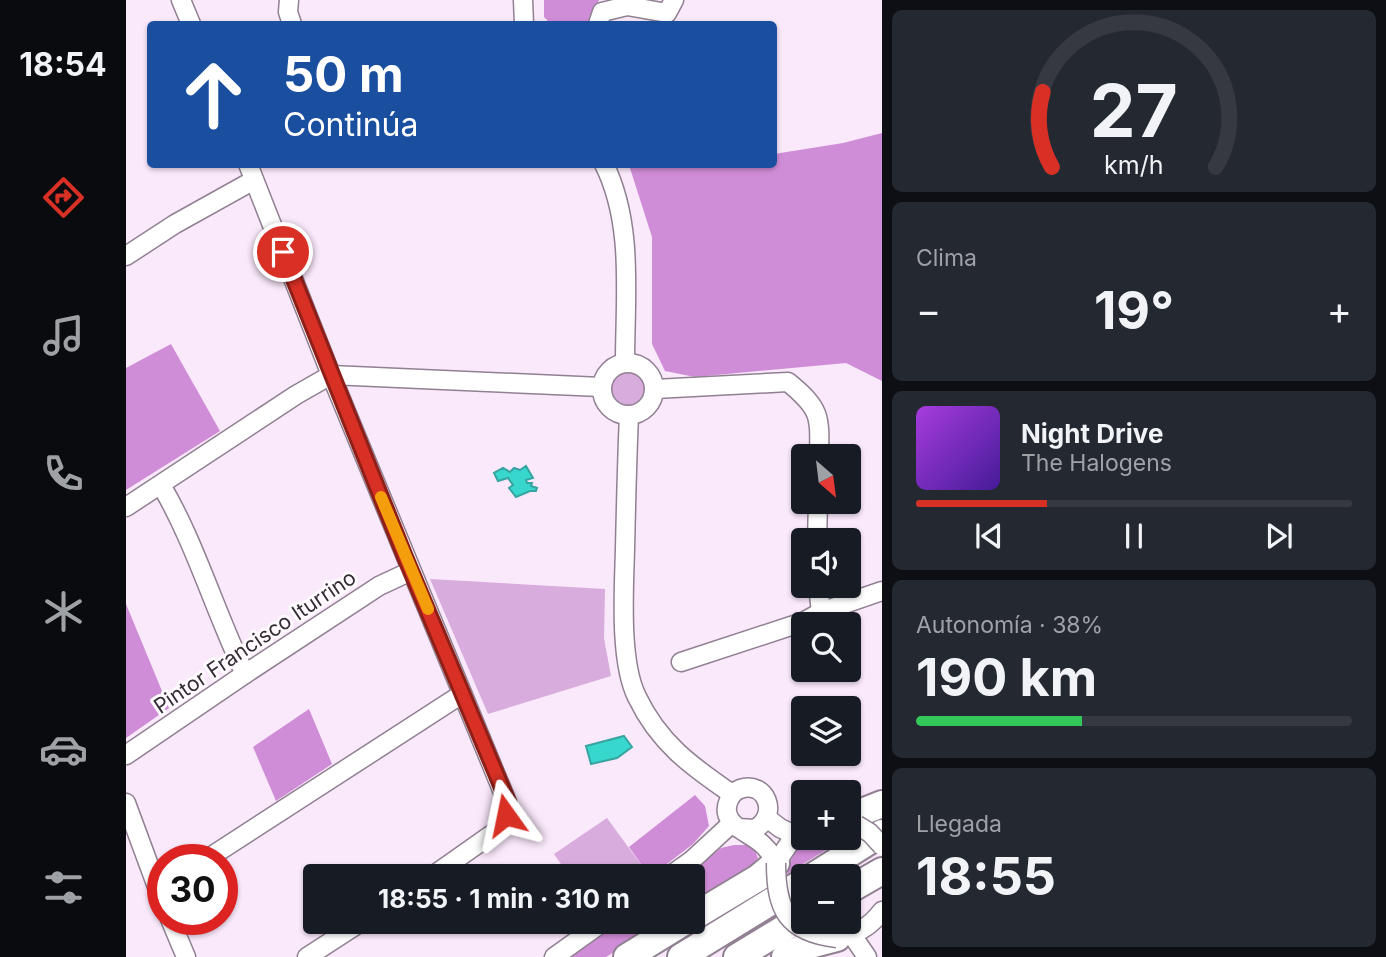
<!DOCTYPE html>
<html lang="es">
<head>
<meta charset="utf-8">
<style>
  :root { --surface:#171b24; --page:#242831; --text:#f1f3f6; --muted:#9ea1a6; --line:#363941; --accent:#d93025 }
  body { margin:0; font-family:Inter,sans-serif; background:var(--page); color:var(--text); height:100vh; display:flex; flex-direction:column; font-size:26px; white-space:nowrap }
  * { box-sizing:border-box; margin:0 }
  p { font-size:23px; color:var(--muted) }
  .icon { flex:none; width:38px; height:38px; fill:none; stroke:currentColor; stroke-width:2; stroke-linecap:round; stroke-linejoin:round }
  .map { position:relative; flex:1; overflow:hidden }
  .drawer { display:flex; flex-direction:column; gap:10px; padding:10px; background:#0d0f14; width:504px }
  .drawer>* { flex:none }
  .banner { position:absolute; left:21px; top:21px; width:630px; height:147px; border-radius:7px; box-shadow:0 2px 5px #0004; background:#1a4fa0; color:#fff; overflow:hidden }
  .needle { width:46px; rotate:152deg }
  .controls { position:absolute; left:665px; top:444px; display:grid; gap:14px }
  .controls a { display:grid; place-items:center; width:70px; height:70px; border-radius:7px; background:var(--surface); box-shadow:0 2px 5px #0004; font-size:35px }
  .speed { position:absolute; left:21px; top:844px; display:flex; gap:14px; font-size:35px; font-weight:700; text-align:center }
  .speed>* { display:grid; place-content:center; width:91px; height:91px; border-radius:50%; background:var(--surface); box-shadow:0 2px 5px #0004; line-height:1 }
  .speed .limit { border:10px solid #d22; background:#fff; color:#111 }
  .pin { position:absolute; display:grid; place-items:center; width:60px; height:60px; color:#fff; margin:-30px; border:4px solid #fff; border-radius:50%; box-shadow:0 2px 7px #0007 }
  .me { position:absolute; width:77px; margin:-38px; rotate:348deg; stroke-linejoin:round; filter:drop-shadow(0 0 5px #0008) }
  .turn { display:flex; align-items:center; gap:24px; height:147px; padding:0 21px; font-size:32px }
  .turn .icon { width:91px; height:91px; stroke-width:2.5 }
  .turn b { display:block; font-size:49px; line-height:60px }
  .big { font-size:52px; font-weight:700; line-height:1.1 }
  .drawer .tile { flex:1; display:flex; flex-direction:column; justify-content:center; gap:10px; min-width:0; padding:0 24px; border-radius:10px; background:var(--page) }
  .drawer .dial { align-items:center; gap:0 }
  .dial svg { height:182px; overflow:visible; fill:none; stroke:var(--line); stroke-width:7; stroke-linecap:round; text-anchor:middle }
  .dial text { fill:var(--text); stroke:none }
  .song { display:flex; align-items:center; gap:21px }
  .cover { width:84px; height:84px; border-radius:10px; background:linear-gradient(135deg,hsl(280 70% 55%),hsl(260 70% 35%)) }
  .played { height:7px; border-radius:4px; background:linear-gradient(90deg,var(--accent) 30%,var(--line) 30%) }
  .keys { display:flex; justify-content:space-around; direction:ltr }
  .heat { display:flex; justify-content:space-between; align-items:center; font-size:38px; direction:ltr }
  .charge { height:10px; border-radius:5px; background:linear-gradient(90deg,#34c759 38%,var(--line) 0) }
  .trip { position:absolute; left:177px; top:864px; width:402px; height:70px; border-radius:7px; background:var(--surface); box-shadow:0 2px 5px #0004; font-weight:700; line-height:70px; text-align:center }
  main { display:flex; flex:1; min-height:0 }
  .tabs { display:flex; flex-direction:column; width:126px; justify-content:space-around; align-items:center; background:#090b0e; color:var(--muted) }
  .tabs .icon { width:49px; height:49px }
  .tabs .selected { color:var(--accent) }
  .tabs b { font-size:32px; color:var(--text) }
  .map>svg:first-child { display:block }
  .green { fill:#d8acdc }
  .forest { fill:#d08dd7 }
  .water { fill:#37d7ce; stroke:#36a4a0; stroke-width:2 }
  .lines { fill:none; stroke-linecap:round; stroke-linejoin:round }
  .minor-casing { stroke:#908092; stroke-width:21 }
  .highway-casing { stroke:#908092; stroke-width:30 }
  .minor { stroke:#fff; stroke-width:18 }
  .highway { stroke:#fff; stroke-width:26 }
  .minor-bridge-casing { stroke:#908092; stroke-width:21; stroke-linecap:butt }
  .minor-bridge { stroke:#fff; stroke-width:18 }
  .route-casing { stroke:#8d1f18; stroke-width:18 }
  .route { stroke:#d93025; stroke-width:12 }
  .slow { stroke:#f59e0b; stroke-width:12 }
  .labels { text-anchor:middle; stroke-width:6; stroke-linejoin:round; paint-order:stroke }
  .street-label { font-size:21px; fill:#332c34; stroke:#fefafe }
</style>
</head>
<body>
<main>
<nav class="tabs">
<b>18:54</b>
<svg class="icon selected" aria-label="directions" viewBox="0 0 24 24"><path d="M12 3l9 9-9 9-9-9zM9 14v-3h6M13 9l2 2-2 2"/></svg>
<svg class="icon" aria-label="music" viewBox="0 0 24 24"><path d="M9 18V5l10-2v13"/><circle cx="6" cy="18" r="3"/><circle cx="16" cy="16" r="3"/></svg>
<svg class="icon" aria-label="phone" viewBox="0 0 24 24"><path d="M5 4h4l2 5-3 2q2 4 5 5l2-3 5 2v4C11 20 4 13 5 4z"/></svg>
<svg class="icon" aria-label="climate" viewBox="0 0 24 24"><path d="M12 3v18M4 7l16 10M4 17L20 7"/></svg>
<svg class="icon" aria-label="car" viewBox="0 0 24 24"><path d="M5 17H2v-5l4-1 3-4h7l3 4 3 1v5h-3M9 17h6M6 11h13"/><circle cx="7" cy="17" r="2"/><circle cx="17" cy="17" r="2"/></svg>
<svg class="icon" aria-label="filters" viewBox="0 0 24 24"><path d="M4 7h16M4 17h16"/><circle cx="9" cy="7" r="2"/><circle cx="15" cy="17" r="2"/></svg>
</nav>
<div class="map">
<svg width="756" height="957" viewBox="0 0 756 957">
  <rect width="100%" height="100%" fill="#fae8fb"/>
  <g class="green">
    <circle cx="503" cy="389" r="20"/>
    <polygon points="304,579 479,589 478,638 485,676 362,714"/>
    <polygon points="481,818 524,877 444,877 428,854"/>
  </g>
  <g class="forest">
    <polygon points="418,0 473,0 462,24 425,24 418,17"/>
    <polygon points="756,133 756,381 720,363 569,377 539,371 526,344 526,237 503,165 648,164 648,154 717,143"/>
    <polygon points="45,344 94,431 0,490 0,368"/>
    <polygon points="0,604 43,708 0,738"/>
    <polygon points="183,709 206,764 150,801 127,747"/>
    <polygon points="569,795 579,806 583,826 567,844 524,877 503,847"/>
    <path d="M683,838h36l-58,36c3,-14 9,-29 22,-36z"/>
    <polygon points="608,845 623,845 629,851 632,858 625,866 567,903 567,877 558,877 595,848"/>
    <polygon points="494,922 536,922 480,957 444,957"/>
  </g>
  <g class="water">
    <polygon points="400,466 407,478 400,480 401,483 406,483 405,486 411,488 410,491 404,491 390,497 383,488 387,485 382,478 372,481 368,473 377,468 384,472 388,468 394,470"/>
    <polygon points="498,736 506,747 491,758 465,764 460,746"/>
  </g>
  <g class="lines">
    <g class="minor-casing">
      <g id="minor">
        <polyline points="55,0 65,24"/>
        <polyline points="163,0 162,12 166,24"/>
        <polyline points="397,0 398,24"/>
        <polyline points="472,24 476,12 501,6 541,13 548,0"/>
        <polyline points="122,164 205,375 381,802 376,827 305,877"/>
        <path d="M478,164c30,60 21,132 21,198"/>
        <polyline points="0,256 49,224 128,180"/>
        <circle cx="502" cy="389" r="26"/>
        <polyline points="205,375 475,387"/>
        <path d="M529,389l133,-7c33,27 32,34 31,75"/>
        <path d="M503,415c-2,45 -3,89 -4,134 -1,40 -6,112 12,148 22,46 54,69 95,97"/>
        <path d="M35,485c34,57 54,127 84,189"/>
        <polyline points="0,507 170,395 205,375"/>
        <polyline points="691,541 692,502"/>
        <polyline points="692,586 695,612"/>
        <polyline points="555,662 677,622 695,612 756,591"/>
        <polyline points="0,755 119,674 253,586 285,571"/>
        <polyline points="0,803 37,903"/>
        <polyline points="641,818 654,828 669,835"/>
        <path d="M612,828l17,1c25,-14 11,-49 -15,-40 -5,2 -9,6 -11,11 -11,24 20,32 33,44 5,5 10,11 15,16"/>
        <polyline points="81,859 336,694"/>
        <polyline points="650,863 669,835 677,830"/>
        <polyline points="542,877 566,860 606,823"/>
        <polyline points="44,919 60,957"/>
        <polyline points="726,935 741,957"/>
        <path d="M711,938c20,-4 33,-11 45,-27"/>
        <polyline points="181,957 235,922"/>
        <polyline points="428,957 477,922"/>
      </g>
    </g>
    <g class="highway-casing">
      <g id="highway">
        <polyline points="723,817 756,804"/>
        <polyline points="686,877 756,833"/>
        <polyline points="723,890 756,871"/>
        <polyline points="567,917 632,878 650,863"/>
        <polyline points="501,957 558,922"/>
        <polyline points="555,957 677,882"/>
        <polyline points="611,957 677,917"/>
        <polyline points="659,957 680,946 711,938"/>
      </g>
    </g>
    <use href="#minor" class="minor"/>
    <use href="#highway" class="highway"/>
    <g class="minor-bridge-casing">
      <g id="minor-bridge">
        <polyline points="731,825 744,833 756,846"/>
        <path d="M650,863c0,47 11,69 61,75"/>
      </g>
    </g>
    <use href="#minor-bridge" class="minor-bridge"/>
  </g>
  <g class="lines">
    <g class="route-casing">
      <polyline id="route" points="157,252 279,557 382,802 380,815"/>
    </g>
    <use href="#route" class="route"/>
    <polyline class="slow" points="255,497 302,609"/>
  </g>
  <g class="labels">
    <g class="street-label">
      <text transform="translate(129 642) rotate(-34)" y="7">Pintor Francisco Iturrino</text>
    </g>
  </g>
</svg>
<div class="controls">
<a><svg class="needle" viewBox="-14 -14 28 28"><path d="M0-13l5 13h-10z" fill="#e53935"/><path d="M0 13l5-13h-10z" fill="#9ea1a6"/></svg></a>
<a><svg class="icon" aria-label="sound" viewBox="0 0 24 24"><path d="M4 9h4l5-4v14l-5-4H4zM17 9q2 3 0 6"/></svg></a>
<a><svg class="icon" aria-label="search" viewBox="0 0 24 24"><circle cx="10" cy="10" r="6"/><path d="M15 15l6 6"/></svg></a>
<a><svg class="icon" aria-label="layers" viewBox="0 0 24 24"><path d="M12 4l9 5-9 5-9-5zM3 14l9 5 9-5"/></svg></a>
<a>+</a>
<a>−</a>
</div>
<div class="speed"><div class="limit">30</div></div>
<div class="pin" style="left:157px;top:252px;background:#d93025"><svg class="icon" aria-label="arrive" viewBox="0 0 24 24"><path d="M6 21V4h12l-3 4 3 4H6"/></svg></div>
<svg class="me" style="left:380px;top:815px" viewBox="-20 -20 40 40"><path d="M0-17L14 15 0 8-14 15z" fill="#d93025" stroke="#fff" stroke-width="4"/></svg>
<div class="trip">18:55 · 1 min · 310 m</div>
<div class="banner">
<div class="turn"><svg class="icon" aria-label="ahead" viewBox="0 0 24 24"><path d="M12 20V5M6 11l6-6 6 6"/></svg><div><b>50 m</b>Continúa</div></div>
</div>
</div>
<section class="drawer">
<div class="tile dial"><svg viewBox="0 0 100 80">
<path d="M14 69A42 42 0 1 1 86 69"/>
<path d="M14 69A42 42 0 0 1 10 36" stroke="#d93025"/>
<text x="50" y="56" font-size="32" font-weight="700">27</text>
<text x="50" y="72" font-size="11">km/h</text>
</svg></div>
<div class="tile"><p>Clima</p>
<div class="heat"><a>−</a><b class="big">19°</b><a>+</a></div>
</div>
<div class="tile">
<div class="song"><i class="cover"></i><div><b>Night Drive</b><p>The Halogens</p></div></div>
<div class="played"></div>
<div class="keys"><svg class="icon" aria-label="previous" viewBox="0 0 24 24"><path d="M18 5L8 12l10 7zM5 5v14"/></svg><svg class="icon" aria-label="pause" viewBox="0 0 24 24"><path d="M8 5v14M16 5v14"/></svg><svg class="icon" aria-label="next" viewBox="0 0 24 24"><path d="M6 5l10 7-10 7zM19 5v14"/></svg></div>
</div>
<div class="tile"><p>Autonomía · 38%</p><b class="big">190 km</b><div class="charge"></div></div>
<div class="tile"><p>Llegada</p><b class="big">18:55</b></div>
</section>
</main>
</body>
</html>
